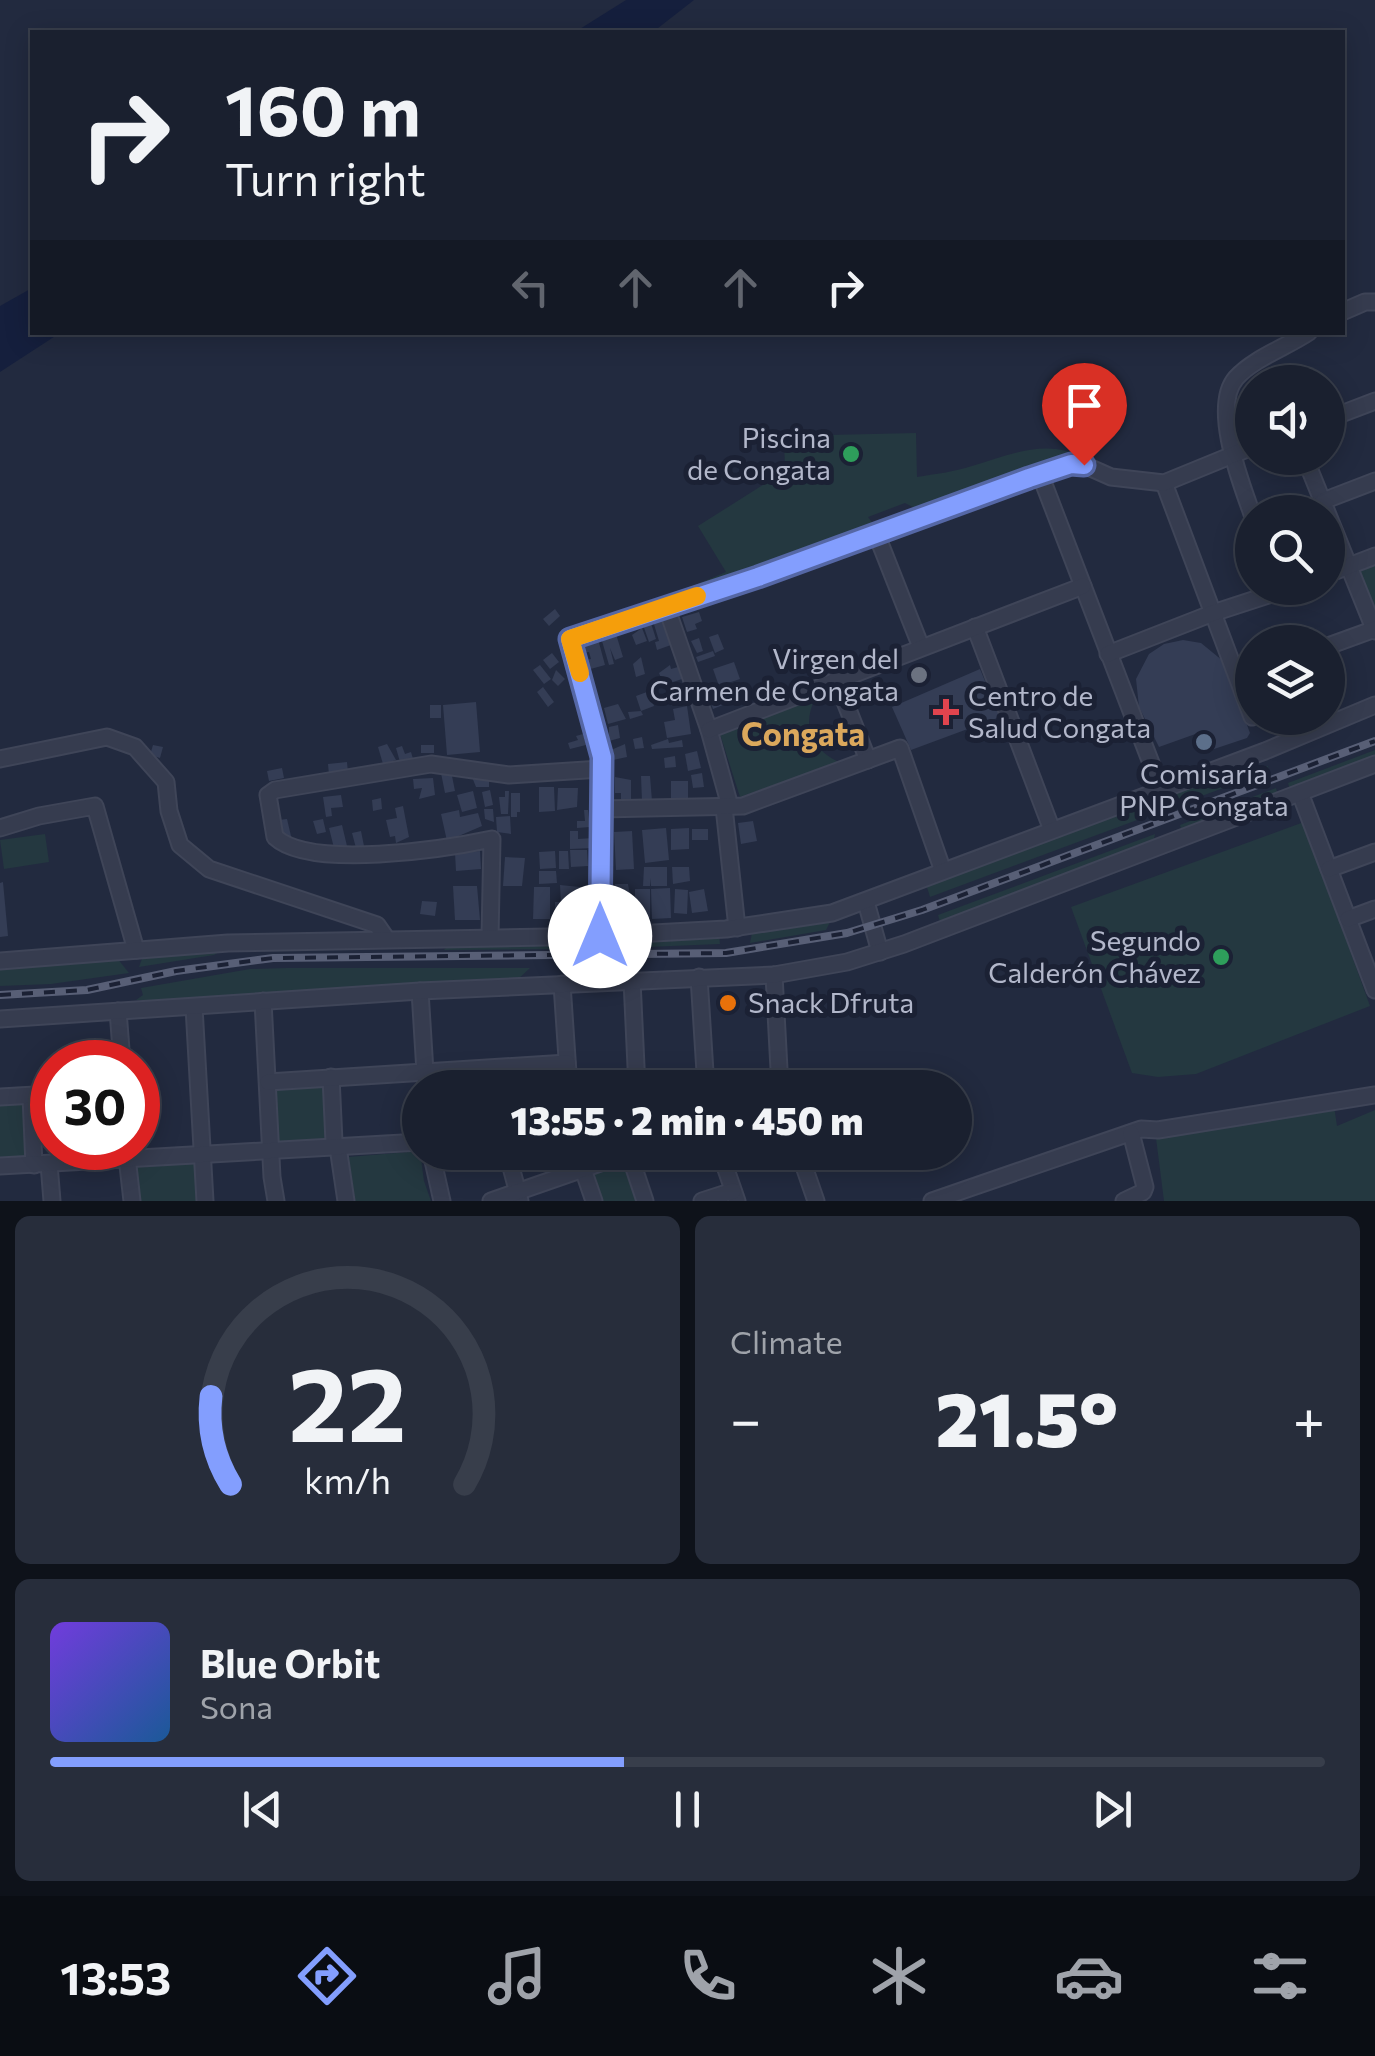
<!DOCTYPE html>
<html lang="en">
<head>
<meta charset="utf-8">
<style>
  :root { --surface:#1a202f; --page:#272d3b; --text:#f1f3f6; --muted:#9fa3aa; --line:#383e4b; --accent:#839efe }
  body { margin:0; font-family:Commissioner,sans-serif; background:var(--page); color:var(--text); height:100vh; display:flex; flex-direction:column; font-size:38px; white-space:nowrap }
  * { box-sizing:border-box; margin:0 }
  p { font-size:32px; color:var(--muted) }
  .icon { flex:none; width:55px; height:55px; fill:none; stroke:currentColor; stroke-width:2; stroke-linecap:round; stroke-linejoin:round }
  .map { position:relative; height:1201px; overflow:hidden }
  .details { display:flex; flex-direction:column; gap:15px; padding:15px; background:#0e121a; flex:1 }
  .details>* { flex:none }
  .banner { position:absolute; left:30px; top:30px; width:1315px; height:305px; border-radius:0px; box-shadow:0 5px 25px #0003,0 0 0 2px var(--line); background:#1a202f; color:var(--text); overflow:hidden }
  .buttons { position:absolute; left:1235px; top:365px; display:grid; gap:20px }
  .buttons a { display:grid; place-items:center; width:110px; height:110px; border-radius:50%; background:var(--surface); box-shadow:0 5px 25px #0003,0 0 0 2px var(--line); font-size:50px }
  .speed { position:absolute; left:30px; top:1040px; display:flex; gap:20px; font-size:50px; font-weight:700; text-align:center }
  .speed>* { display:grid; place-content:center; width:130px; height:130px; border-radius:50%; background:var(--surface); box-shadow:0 5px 25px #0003,0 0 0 2px var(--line); line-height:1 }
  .speed .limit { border:15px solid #d22; background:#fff; color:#111 }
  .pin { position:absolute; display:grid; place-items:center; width:85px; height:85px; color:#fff; margin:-102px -42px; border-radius:50% 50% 50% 0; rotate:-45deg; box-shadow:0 0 10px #0007 }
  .pin .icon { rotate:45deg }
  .me { position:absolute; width:110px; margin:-55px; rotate:0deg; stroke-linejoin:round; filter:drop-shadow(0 0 8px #0008) }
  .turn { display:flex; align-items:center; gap:35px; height:210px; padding:0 30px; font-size:45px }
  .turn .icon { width:130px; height:130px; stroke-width:2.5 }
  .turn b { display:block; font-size:70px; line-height:85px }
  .lanes { display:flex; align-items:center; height:95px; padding:0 30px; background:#0003; justify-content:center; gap:50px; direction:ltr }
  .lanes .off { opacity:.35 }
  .big { font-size:75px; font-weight:800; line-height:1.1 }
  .details .widget { flex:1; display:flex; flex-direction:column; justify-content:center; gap:15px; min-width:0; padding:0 35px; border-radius:15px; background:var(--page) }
  .details .dial { align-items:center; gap:0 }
  .dial svg { height:260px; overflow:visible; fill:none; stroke:var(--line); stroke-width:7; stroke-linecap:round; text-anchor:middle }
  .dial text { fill:var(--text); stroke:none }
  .song { display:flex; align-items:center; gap:30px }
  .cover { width:120px; height:120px; border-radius:15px; background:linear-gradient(135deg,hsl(260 70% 55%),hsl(210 70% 35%)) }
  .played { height:10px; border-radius:5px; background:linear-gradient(90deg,var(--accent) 45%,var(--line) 45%) }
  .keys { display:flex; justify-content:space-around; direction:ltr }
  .heat { display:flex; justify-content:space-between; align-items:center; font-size:55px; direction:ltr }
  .details .tiles { flex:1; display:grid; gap:15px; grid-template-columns:1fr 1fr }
  .widget:last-child { grid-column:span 2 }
  .trip { position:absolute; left:402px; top:1070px; width:570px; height:100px; border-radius:50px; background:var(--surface); box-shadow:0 5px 25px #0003,0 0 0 2px var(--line); font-weight:800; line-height:100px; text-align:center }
  .tabs { display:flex; height:160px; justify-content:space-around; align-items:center; background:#0a0d13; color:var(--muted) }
  .tabs .icon { width:70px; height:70px }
  .tabs .active { color:var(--accent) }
  .tabs b { font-size:45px; color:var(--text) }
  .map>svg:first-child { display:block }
  .green { fill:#243840 }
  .water { fill:#151f3d }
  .building { fill:#343d55 }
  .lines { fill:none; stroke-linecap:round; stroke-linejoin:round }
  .minor-casing { stroke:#3f4558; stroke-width:19 }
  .minor { stroke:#363c4f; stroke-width:15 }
  .rail-casing { stroke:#585f76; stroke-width:8 }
  .rail { stroke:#1b2134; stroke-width:4; stroke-dasharray:11; stroke-linecap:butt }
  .route-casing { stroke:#5567a5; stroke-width:25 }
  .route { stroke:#839efe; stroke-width:18 }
  .slow { stroke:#f59e0b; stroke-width:18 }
  .leisure-dot { fill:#2e9e5b; stroke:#1b2134; stroke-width:4 }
  .worship-dot { fill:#6b7280; stroke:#1b2134; stroke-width:4 }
  .health-dot { fill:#e0444e; stroke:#1b2134; stroke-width:4 }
  .service-dot { fill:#5c6f8a; stroke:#1b2134; stroke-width:4 }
  .food-dot { fill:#e8710a; stroke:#1b2134; stroke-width:4 }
  .labels { text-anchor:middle; stroke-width:10; stroke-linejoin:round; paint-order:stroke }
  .poi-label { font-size:28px; fill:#b2b7ca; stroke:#1b2134; text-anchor:end }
  .quarter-label { font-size:32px; font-weight:bold; fill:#dba85c; stroke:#1b2134 }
</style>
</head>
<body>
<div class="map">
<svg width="1375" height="1201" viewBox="0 0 1375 1201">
  <rect width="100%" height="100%" fill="#222a3f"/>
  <g class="green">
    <path d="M916,433l1,44c18,-3 37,-5 55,-11 38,-11 75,-29 113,-7l-80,21 -88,29 -12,-6 -37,14 6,8 -29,11 1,5 -164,53 -1,-3 45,-19 -28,-46 87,-55 -1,-35z"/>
    <polygon points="1375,560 1375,617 1356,568"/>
    <path d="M816,697c-15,28 -5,52 23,65l-99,35 -20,-63z"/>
    <polygon points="1375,750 1375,758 1290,790 1288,783"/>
    <polygon points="1268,766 1269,771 930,897 926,884 1212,776 1217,786"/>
    <polygon points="1276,788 1278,795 1182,832 1180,825"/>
    <polygon points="1304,822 1370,1006 1196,1074 1158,1077 1132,1073 1071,907"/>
    <polygon points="45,834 49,862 4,869 0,840"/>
    <polygon points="1155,834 1153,844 941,925 938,915"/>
    <polygon points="831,920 826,930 750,943 752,933"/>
    <polygon points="719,935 720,944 600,949 600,942"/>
    <polygon points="574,944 573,949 444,950 449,945"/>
    <polygon points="222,950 214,955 139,967 143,956"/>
    <polygon points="117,958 129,973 51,984 0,986 0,967"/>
    <polygon points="287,968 530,968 515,982 185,1000 136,1000 143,995 141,988 250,969"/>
    <polygon points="327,1080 330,1141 276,1145 272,1086"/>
    <polygon points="26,1100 30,1159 0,1161 0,1102"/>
    <polygon points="1334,1106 1337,1126 1375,1110 1375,1201 1164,1201 1156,1138"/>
    <polygon points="420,1151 424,1181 431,1201 355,1201 348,1157"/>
    <polygon points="626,1160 641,1201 598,1201 590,1173"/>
    <polygon points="194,1161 199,1201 137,1201 134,1165"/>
  </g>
  <g class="water">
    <polygon points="626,0 694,0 653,32 575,32"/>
    <polygon points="32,288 32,332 60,333 0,372 0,306"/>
  </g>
  <g class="building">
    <polygon points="555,609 560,616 549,626 543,619"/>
    <polygon points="699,612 702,621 695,624 697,629 687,632 682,617"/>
    <polygon points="663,618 671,645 657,650 655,642 659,641 653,621"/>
    <polygon points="650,620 656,639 649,642 642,622"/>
    <polygon points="642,628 647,641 636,645 632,635"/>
    <polygon points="616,634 623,657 615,660 610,648 614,664 609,665 602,641"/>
    <polygon points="718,634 724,649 715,653 709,637"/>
    <polygon points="699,638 703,651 697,653 691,641"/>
    <polygon points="598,639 605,665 587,670 585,660 591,659 589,652 581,653 584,646"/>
    <polygon points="1183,640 1201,643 1223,661 1250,733 1247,738 1208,751 1201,732 1159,747 1139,707 1136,679 1149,654 1164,644"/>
    <polygon points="713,651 715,656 698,662 696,657"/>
    <polygon points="552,653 559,662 550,669 543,660"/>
    <polygon points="641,657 645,674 636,677 633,664"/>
    <polygon points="734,662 740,679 719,686 713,669"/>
    <polygon points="540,665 551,679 544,684 533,670"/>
    <polygon points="670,665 671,669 678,667 682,679 664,685 659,673"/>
    <polygon points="980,669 1000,717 911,750 892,707"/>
    <polygon points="556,670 565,679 558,686 552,680"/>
    <polygon points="730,685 735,700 713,709 708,694 716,692 719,701 722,699 718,689"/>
    <polygon points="543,687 554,702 548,707 537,692"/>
    <polygon points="655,689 657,698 652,699 654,706 641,711 643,715 630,719 628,712 641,711 636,696"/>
    <polygon points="687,689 690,700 671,706 668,695"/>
    <polygon points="476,702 480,752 447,755 443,705"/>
    <polygon points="618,704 626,719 608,724 604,708"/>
    <rect x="430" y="705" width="11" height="13"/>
    <polygon points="687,706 691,734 667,738 664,722 675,720 673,709"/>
    <polygon points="618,725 620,738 609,741 609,727"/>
    <polygon points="583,734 586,745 570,749 568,743 578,740 576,736"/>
    <polygon points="642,737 644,748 635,749 633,739"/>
    <polygon points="668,739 669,743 682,740 683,747 652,749 651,745"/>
    <polygon points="387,744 396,760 383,764 378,747"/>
    <polygon points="625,744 627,757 613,760 611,750"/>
    <polygon points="153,745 163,747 160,758 150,755"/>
    <rect x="421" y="745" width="13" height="8"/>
    <polygon points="402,746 405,754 411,752 413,759 400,762 396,748"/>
    <polygon points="697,751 701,768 688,771 685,754"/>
    <polygon points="675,756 676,767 665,768 664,758"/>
    <polygon points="347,762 348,773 329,775 328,764"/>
    <polygon points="282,768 284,778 269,781 267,771"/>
    <polygon points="451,771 455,791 445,793 441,773"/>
    <polygon points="702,773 704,787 693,788 691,775"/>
    <polygon points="641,776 650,776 652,801 642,801"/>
    <polygon points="472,777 489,777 489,787 476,787"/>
    <polygon points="615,777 631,780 631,800 621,800 621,793 615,793"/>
    <polygon points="433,778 435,795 419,799 422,788 414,789 413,779"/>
    <rect x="671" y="781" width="17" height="20"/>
    <polygon points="539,787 554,787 555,811 539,812"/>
    <polygon points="558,788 578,788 577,807 557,810"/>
    <polygon points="490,790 493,805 485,807 482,792"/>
    <polygon points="473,791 477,808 462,812 457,795"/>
    <polygon points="505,791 509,791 508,814 501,814 499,797 505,797"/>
    <polygon points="511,793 520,793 520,812 517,812 517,817 511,817"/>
    <polygon points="341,795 343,807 331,808 332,816 326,817 323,797"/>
    <polygon points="381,798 382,809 373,811 372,800"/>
    <polygon points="403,806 409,837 396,843 395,836 390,837 386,820 397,818 395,808"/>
    <polygon points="484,809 493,809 494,822 485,819"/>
    <polygon points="459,810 460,817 478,813 482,826 447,841 441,814"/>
    <polygon points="584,810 588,810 590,827 577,828 577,821 585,821"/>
    <polygon points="510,816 511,834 497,832 496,817"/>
    <polygon points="287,819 291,836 283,838 279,820"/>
    <polygon points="323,819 326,832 317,834 313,821"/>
    <polygon points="753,821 757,841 741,844 738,823"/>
    <polygon points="342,825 347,846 334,848 329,828"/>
    <polygon points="666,828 669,860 645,863 642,830"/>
    <polygon points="689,828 689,849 671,850 671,829"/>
    <rect x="692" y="829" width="16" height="11"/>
    <polygon points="361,831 364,846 356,848 352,833"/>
    <polygon points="570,831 578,831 578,839 593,838 593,848 570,849"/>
    <polygon points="632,831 634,869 616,870 614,832"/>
    <polygon points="570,850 587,850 588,866 571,867"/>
    <polygon points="480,851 481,869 456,871 455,853"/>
    <polygon points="555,851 556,868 540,869 539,852"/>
    <polygon points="559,851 568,851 569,869 559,869"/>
    <polygon points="505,857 525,858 522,886 503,886"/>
    <polygon points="644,867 667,867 667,886 651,886 651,878 650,886 643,886"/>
    <polygon points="672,867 689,867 690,881 673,884"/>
    <polygon points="539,871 556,871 557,883 539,884"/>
    <polygon points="3,882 8,936 0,937 0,883"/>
    <polygon points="615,884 628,884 632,907 623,907 623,899 615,900"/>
    <polygon points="560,885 590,888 591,917 560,917 560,912 555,913 555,902 561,902"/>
    <polygon points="453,886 477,886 480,920 455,920"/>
    <polygon points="534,887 550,887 550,919 533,919"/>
    <polygon points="670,888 671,918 652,919 651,889"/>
    <rect x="635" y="889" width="15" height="29"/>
    <polygon points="675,889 688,890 687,914 674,913"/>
    <polygon points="704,889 708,911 692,913 689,892"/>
    <polygon points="422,901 437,902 435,916 420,914"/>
  </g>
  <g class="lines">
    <g class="minor-casing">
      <g id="minor">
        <polyline points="1342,312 1365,302 1375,302"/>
        <polyline points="1328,419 1375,401"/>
        <polyline points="1305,458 1375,631"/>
        <polyline points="1040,474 1161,789"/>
        <polyline points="1164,483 1252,717"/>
        <polyline points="1323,501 1375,481"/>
        <path d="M1252,514c-11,-31 -41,-107 -16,-136 18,-20 51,-31 73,-46"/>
        <polyline points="876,533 921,647"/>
        <polyline points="1328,574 1375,556"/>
        <polyline points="666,606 709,730 728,799 724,807 737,928"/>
        <polyline points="975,627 1052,830"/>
        <polyline points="1328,646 1375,629"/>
        <polyline points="1108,654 1213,613 1290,588"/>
        <polyline points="836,679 868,760"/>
        <polyline points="709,730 1083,586"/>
        <polyline points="0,759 107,737 135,747 166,782 169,811 180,845 209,869 377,925 386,938"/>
        <polyline points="1300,793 1375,990"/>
        <polyline points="600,809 743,806 900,748 943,871"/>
        <polyline points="0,828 39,816 95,806 136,950"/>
        <polyline points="1329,869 1375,852"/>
        <polyline points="866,902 880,952"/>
        <polyline points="1348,919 1375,909"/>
        <polyline points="600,936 602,757 571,639 758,577 1071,464 1084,465 1111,477 1164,483 1252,447"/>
        <path d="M490,937l2,-98c-47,10 -182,31 -217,-2l-7,-42 7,-5 156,-26 78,11 92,-6"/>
        <polyline points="0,961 228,943 600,936 726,929 832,913 1265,751 1375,705"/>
        <polyline points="774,975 780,1088"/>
        <polyline points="699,977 706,1088"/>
        <polyline points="632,980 637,1088"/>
        <polyline points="562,984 569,1088"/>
        <polyline points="420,991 426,1088"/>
        <polyline points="263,1001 272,1177 276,1201"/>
        <polyline points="194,1007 205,1201"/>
        <polyline points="118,1011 122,1062"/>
        <polyline points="0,1019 420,991 774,975 847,962 904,944 1375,764"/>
        <polyline points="331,1077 334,1142 338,1147 346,1201"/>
        <polyline points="268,1082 567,1063"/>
        <polyline points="31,1096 34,1165"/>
        <polyline points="0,1097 52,1094"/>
        <polyline points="126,1148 132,1201"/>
        <polyline points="431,1152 442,1201"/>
        <polyline points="507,1152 520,1201"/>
        <polyline points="577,1152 594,1201"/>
        <polyline points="720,1152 737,1201"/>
        <polyline points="799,1152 816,1201"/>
        <polyline points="629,1153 645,1201"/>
        <polyline points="49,1164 52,1201"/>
        <polyline points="0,1166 420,1142"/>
        <polyline points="491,1201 632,1152"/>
        <polyline points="702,1201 733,1191"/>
        <polyline points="932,1201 1141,1129 1158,1130 1375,1095"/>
        <polyline points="1124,1201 1143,1192 1145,1187 1131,1133"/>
      </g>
    </g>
    <use href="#minor" class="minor"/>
    <g class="rail-casing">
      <polyline id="rail" points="0,995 87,990 176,971 273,958 726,953 847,933 922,910 1375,741"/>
    </g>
    <use href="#rail" class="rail"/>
  </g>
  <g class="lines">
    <g class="route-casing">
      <polyline id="route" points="600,936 602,757 570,639 758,577 1029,478 1071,464 1084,465"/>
    </g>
    <use href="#route" class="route"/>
    <polyline class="slow" points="580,673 570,639 697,596"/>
  </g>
  <g class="leisure-dot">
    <circle cx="851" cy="454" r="10"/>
    <circle cx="1221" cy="957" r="10"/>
  </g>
  <circle class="worship-dot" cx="919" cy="675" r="10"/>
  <path class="health-dot" d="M941 697h10v10h10v10h-10v10h-10v-10h-10v-10h10z"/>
  <circle class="service-dot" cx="1204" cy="742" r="10"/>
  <circle class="food-dot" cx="728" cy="1003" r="10"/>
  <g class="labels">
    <g class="poi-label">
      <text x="831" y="448">Piscina<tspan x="831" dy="32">de Congata</tspan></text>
      <text x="899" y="669">Virgen del<tspan x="899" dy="32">Carmen de Congata</tspan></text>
      <text x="968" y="706" text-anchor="start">Centro de<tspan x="968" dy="32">Salud Congata</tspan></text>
      <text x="1204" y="784" text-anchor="middle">Comisaría<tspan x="1204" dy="32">PNP Congata</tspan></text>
      <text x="1201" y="951">Segundo<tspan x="1201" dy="32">Calderón Chávez</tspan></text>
      <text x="748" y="1013" text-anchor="start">Snack Dfruta</text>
    </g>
    <g class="quarter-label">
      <text x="803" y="746">Congata</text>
    </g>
  </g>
</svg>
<div class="buttons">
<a><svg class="icon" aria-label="sound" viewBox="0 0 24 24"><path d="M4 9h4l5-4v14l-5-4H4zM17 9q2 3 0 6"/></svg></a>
<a><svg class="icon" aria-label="search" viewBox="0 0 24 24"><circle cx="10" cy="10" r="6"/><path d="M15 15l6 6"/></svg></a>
<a><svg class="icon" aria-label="layers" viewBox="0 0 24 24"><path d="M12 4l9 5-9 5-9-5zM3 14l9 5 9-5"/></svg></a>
</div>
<div class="speed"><div class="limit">30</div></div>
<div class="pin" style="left:1084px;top:465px;background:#d93025"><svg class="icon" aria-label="arrive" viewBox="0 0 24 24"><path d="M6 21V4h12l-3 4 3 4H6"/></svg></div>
<svg class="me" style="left:600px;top:936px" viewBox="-20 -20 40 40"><circle r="19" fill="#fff"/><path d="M0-13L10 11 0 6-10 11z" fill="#839efe"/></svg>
<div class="trip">13:55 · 2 min · 450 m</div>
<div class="banner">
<div class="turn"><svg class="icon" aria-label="right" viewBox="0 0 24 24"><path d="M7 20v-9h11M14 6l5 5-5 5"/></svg><div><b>160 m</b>Turn right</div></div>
<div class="lanes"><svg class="icon off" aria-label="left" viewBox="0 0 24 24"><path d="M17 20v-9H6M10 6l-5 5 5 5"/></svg><svg class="icon off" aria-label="ahead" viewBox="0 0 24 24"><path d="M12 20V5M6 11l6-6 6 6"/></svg><svg class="icon off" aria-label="ahead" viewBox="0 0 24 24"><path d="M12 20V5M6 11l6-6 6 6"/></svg><svg class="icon" aria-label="right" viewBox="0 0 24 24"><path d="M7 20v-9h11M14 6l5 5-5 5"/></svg></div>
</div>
</div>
<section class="details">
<div class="tiles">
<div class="widget dial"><svg viewBox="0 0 100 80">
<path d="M14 69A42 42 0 1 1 86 69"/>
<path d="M14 69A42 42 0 0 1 8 42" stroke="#839efe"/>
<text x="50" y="56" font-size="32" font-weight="700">22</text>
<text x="50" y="72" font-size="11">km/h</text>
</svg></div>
<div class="widget"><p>Climate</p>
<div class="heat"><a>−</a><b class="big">21.5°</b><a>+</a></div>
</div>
<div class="widget">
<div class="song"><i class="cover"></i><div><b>Blue Orbit</b><p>Sona</p></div></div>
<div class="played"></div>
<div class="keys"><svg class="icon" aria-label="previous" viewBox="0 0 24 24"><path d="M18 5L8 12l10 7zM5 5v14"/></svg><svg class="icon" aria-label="pause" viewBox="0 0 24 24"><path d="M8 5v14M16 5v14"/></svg><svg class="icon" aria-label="next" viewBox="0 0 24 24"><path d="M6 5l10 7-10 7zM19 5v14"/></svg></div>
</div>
</div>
</section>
<nav class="tabs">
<b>13:53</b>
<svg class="icon active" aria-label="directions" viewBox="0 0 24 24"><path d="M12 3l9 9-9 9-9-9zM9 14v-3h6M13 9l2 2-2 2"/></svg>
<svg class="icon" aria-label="music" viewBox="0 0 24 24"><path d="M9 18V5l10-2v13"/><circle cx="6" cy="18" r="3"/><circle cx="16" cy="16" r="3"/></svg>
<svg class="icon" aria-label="phone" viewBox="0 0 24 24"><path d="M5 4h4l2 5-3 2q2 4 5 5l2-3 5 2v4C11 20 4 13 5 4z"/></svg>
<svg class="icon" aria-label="climate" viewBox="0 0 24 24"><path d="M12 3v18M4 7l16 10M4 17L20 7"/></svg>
<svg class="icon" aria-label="car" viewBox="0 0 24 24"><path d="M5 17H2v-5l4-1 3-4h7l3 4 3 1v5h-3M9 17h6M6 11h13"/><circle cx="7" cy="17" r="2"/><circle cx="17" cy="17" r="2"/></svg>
<svg class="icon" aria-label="filters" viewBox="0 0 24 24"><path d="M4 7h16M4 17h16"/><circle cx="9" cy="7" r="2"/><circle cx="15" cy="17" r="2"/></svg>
</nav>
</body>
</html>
